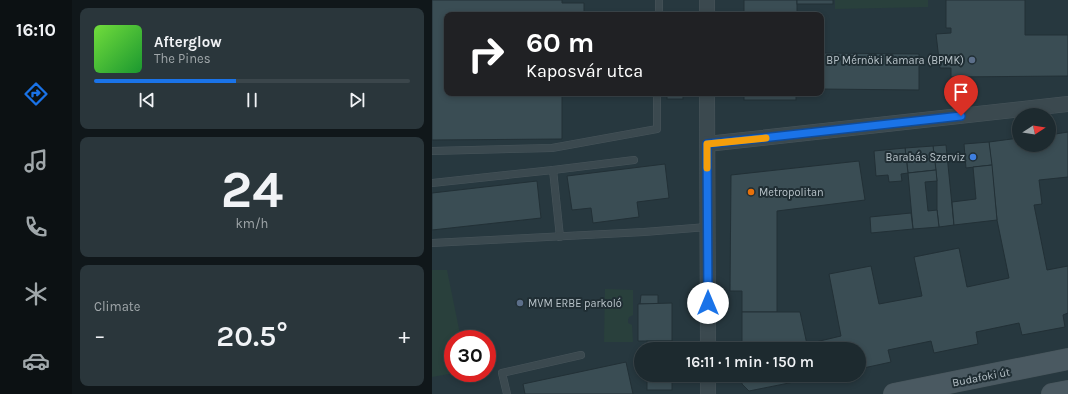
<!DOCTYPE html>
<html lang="en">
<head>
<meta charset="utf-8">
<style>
  :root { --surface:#1d2a2f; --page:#2a363b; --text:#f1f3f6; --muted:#a0a7aa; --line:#3b464b; --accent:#1a73e8 }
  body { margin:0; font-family:Karla,sans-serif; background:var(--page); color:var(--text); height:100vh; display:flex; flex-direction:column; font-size:15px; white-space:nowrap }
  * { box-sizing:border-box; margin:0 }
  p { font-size:13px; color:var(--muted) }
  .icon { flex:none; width:22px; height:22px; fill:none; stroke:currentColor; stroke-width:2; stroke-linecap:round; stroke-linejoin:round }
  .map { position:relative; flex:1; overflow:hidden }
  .sheet { display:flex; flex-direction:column; gap:8px; padding:8px; background:#10171a; width:360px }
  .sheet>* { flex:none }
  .banner { position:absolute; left:12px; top:12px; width:380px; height:84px; border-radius:8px; box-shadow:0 2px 6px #0003,0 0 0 1px var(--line); background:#202124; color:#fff; overflow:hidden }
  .needle { width:26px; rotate:78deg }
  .tools { position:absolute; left:580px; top:108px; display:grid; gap:8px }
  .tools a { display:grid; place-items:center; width:44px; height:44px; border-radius:50%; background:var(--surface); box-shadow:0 2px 6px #0003,0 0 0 1px var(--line); font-size:20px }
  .speed { position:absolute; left:12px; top:330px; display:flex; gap:8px; font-size:20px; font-weight:700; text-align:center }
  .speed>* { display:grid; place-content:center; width:52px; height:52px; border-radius:50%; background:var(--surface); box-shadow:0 2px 6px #0003,0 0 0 1px var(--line); line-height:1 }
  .speed .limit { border:6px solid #d22; background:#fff; color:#111 }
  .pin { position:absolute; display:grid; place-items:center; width:34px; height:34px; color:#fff; margin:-41px -17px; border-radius:50% 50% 50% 0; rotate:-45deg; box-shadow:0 0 4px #0007 }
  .pin .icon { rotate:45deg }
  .me { position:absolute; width:44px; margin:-22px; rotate:0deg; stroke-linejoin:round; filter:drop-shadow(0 0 3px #0008) }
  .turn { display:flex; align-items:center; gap:14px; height:84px; padding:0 16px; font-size:18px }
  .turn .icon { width:52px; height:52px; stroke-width:2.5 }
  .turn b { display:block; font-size:28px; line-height:34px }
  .big { font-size:30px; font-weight:600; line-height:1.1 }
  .sheet .card { flex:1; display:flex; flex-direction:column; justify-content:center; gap:6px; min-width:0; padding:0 14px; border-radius:8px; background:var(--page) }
  .sheet .dial { align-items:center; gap:0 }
  .dial b { font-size:52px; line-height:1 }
  .song { display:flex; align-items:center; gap:12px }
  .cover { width:48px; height:48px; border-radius:6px; background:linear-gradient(135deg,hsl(100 70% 55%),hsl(130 70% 35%)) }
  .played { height:4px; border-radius:2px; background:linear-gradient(90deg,var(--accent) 45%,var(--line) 45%) }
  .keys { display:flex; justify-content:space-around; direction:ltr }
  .heat { display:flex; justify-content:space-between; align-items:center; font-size:22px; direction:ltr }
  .trip { position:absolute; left:202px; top:342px; width:232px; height:40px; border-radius:20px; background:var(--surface); box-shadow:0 2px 6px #0003,0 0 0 1px var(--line); font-weight:600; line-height:40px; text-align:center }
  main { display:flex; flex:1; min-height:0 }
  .dock { display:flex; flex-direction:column; width:72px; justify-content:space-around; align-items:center; background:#0c1113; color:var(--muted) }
  .dock .icon { width:28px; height:28px }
  .dock .selected { color:var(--accent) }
  .dock b { font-size:18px; color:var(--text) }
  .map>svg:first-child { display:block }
  .green { fill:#29403c }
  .building { fill:#3a4d54; stroke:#223036 }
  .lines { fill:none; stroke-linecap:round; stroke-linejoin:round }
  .lane-casing { stroke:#48555b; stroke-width:8 }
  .street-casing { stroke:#48555b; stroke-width:16 }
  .secondary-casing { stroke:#48555b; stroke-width:22 }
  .lane { stroke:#3b494f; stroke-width:7 }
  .street { stroke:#3b494f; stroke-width:15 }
  .secondary { stroke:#4a5961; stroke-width:21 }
  .route-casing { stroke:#114b97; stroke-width:10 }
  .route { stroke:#1a73e8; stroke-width:7 }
  .slow { stroke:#f59e0b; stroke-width:7 }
  .service-dot { fill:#5c6f8a; stroke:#202e34; stroke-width:1.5 }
  .shop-dot { fill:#3f7fe0; stroke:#202e34; stroke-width:1.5 }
  .food-dot { fill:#e8710a; stroke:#202e34; stroke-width:1.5 }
  .labels { text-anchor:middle; stroke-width:4; stroke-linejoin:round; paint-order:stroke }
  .poi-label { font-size:11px; fill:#b8c3c9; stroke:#202e34; text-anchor:end }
  .street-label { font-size:11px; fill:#b8c3c9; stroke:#202e34 }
</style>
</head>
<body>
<main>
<nav class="dock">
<b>16:10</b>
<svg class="icon selected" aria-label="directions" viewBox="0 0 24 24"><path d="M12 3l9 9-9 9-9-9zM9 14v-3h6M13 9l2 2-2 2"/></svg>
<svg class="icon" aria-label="music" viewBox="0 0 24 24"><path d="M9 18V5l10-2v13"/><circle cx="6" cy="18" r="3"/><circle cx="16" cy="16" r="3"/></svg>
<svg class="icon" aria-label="phone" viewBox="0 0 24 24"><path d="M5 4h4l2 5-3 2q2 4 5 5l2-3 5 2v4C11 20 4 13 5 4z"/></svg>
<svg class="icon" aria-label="climate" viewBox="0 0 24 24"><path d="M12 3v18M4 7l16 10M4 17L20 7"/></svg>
<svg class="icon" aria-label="car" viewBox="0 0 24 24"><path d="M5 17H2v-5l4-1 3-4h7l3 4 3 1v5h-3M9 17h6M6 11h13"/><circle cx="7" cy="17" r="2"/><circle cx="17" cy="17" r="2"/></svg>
</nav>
<section class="sheet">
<div class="card">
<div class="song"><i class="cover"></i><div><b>Afterglow</b><p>The Pines</p></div></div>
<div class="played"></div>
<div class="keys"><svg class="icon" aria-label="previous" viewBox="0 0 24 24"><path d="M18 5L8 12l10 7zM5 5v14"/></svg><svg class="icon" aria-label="pause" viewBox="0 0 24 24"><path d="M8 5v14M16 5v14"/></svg><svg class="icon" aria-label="next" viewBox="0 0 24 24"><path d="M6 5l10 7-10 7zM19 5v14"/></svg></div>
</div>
<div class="card dial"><b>24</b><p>km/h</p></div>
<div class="card"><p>Climate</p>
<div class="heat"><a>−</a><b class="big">20.5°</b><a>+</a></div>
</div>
</section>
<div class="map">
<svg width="636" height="394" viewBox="0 0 636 394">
  <rect width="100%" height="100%" fill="#27383f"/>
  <g class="green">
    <polygon points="403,0 496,0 496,7 403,9"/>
    <polygon points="0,270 15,270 29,339 21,339 21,373 23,373 0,377"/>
    <polygon points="173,289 201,290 201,315 197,317 196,320 196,323 200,325 201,342 172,342"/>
  </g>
  <g class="building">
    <polygon points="0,0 130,0 130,3 152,3 152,15 15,15 15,93 130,93 130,139 0,140"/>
    <rect x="312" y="0" width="53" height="15"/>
    <rect x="365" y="0" width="36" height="4"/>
    <polygon points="514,0 593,0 593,35 636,35 636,76 519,77 519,68 508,68 504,34 519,33 519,28 514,28"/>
    <polygon points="389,53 487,54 487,90 389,89"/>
    <rect x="235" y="93" width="16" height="6"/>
    <rect x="312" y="93" width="52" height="7"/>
    <polygon points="636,132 636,177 607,180 610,204 602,205 615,270 636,266 636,313 631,315 633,327 590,335 587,323 544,332 546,344 502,353 499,341 456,350 459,362 427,369 427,349 376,349 375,344 409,336 397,274 439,266 447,304 490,296 482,257 527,248 535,287 577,278 565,220 557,142 587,138 587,145 617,145 617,135"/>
    <polygon points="557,142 560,165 534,168 532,144"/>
    <polygon points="514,145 522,225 507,227 505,210 505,181 501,146"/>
    <polygon points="501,146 504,170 476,173 473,148"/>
    <polygon points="473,148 476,173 469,174 470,181 457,182 456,175 444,176 442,151"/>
    <polygon points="427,161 433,200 345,211 345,312 310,312 310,291 298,291 299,175"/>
    <polygon points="233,164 237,198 205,202 207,217 161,223 159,208 140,210 135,176"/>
    <polygon points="560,165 565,220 522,225 520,202 544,199 541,167"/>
    <polygon points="504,170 505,181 493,182 496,211 505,210 507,227 481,229 476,173"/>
    <polygon points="105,181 109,218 0,230 0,193"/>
    <polygon points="479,213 481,229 439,233 438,217"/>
    <polygon points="209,295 226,295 226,304 208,304"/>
    <polygon points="240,303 240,341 206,341 206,304"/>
    <polygon points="310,312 368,312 376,349 310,349"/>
    <rect x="215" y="341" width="25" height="8"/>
    <polygon points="194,362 201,394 93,394 91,384"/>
    <rect x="215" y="375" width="25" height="15"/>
    <polygon points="310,375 381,375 382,378 317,391 310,384"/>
  </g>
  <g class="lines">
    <g class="lane-casing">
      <g id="lane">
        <polyline points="227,15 227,0"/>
        <polyline points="0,151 120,148 225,129 225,93"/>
        <polyline points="121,170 202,160"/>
        <polyline points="0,183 121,170 128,237"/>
        <polyline points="0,243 212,232 275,227"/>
        <polyline points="75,394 70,373 149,355"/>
      </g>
    </g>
    <g class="street-casing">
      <g id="street">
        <polyline points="275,0 275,15"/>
        <polyline points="275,93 276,349"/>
        <polyline points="275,144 636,104"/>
        <polyline points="276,375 276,394"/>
      </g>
    </g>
    <g class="secondary-casing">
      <g id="secondary">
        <polyline points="462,394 636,359"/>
        <polyline points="620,394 636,391"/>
      </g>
    </g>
    <use href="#lane" class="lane"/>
    <use href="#street" class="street"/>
    <use href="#secondary" class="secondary"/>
  </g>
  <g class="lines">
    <g class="route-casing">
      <polyline id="route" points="276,303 275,144 529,116"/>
    </g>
    <use href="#route" class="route"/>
    <polyline class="slow" points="275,168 275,144 334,138"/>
  </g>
  <g class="service-dot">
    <circle cx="540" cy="60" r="4"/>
    <circle cx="88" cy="303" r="4"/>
  </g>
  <circle class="shop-dot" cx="541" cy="157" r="4"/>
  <circle class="food-dot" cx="319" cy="192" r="4"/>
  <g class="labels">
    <g class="poi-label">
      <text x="532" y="64">BP Mérnöki Kamara (BPMK)</text>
      <text x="533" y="161">Barabás Szerviz</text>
      <text x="327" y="196" text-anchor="start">Metropolitan</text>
      <text x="96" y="307" text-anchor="start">MVM ERBE parkoló</text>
    </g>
    <g class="street-label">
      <text transform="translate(549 377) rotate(-11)" y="4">Budafoki út</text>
    </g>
  </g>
</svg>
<div class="tools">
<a><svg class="needle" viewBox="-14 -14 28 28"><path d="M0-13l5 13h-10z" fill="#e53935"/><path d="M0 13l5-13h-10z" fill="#a0a7aa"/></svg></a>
</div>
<div class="speed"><div class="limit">30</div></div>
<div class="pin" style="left:529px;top:116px;background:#d93025"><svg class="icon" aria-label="arrive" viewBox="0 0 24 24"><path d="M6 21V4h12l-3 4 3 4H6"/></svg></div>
<svg class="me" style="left:276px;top:303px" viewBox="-20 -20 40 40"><circle r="19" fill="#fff"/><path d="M0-13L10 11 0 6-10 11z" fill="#1a73e8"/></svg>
<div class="trip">16:11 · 1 min · 150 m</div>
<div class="banner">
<div class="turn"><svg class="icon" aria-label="right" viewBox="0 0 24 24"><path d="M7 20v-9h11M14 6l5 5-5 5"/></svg><div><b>60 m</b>Kaposvár utca</div></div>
</div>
</div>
</main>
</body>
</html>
